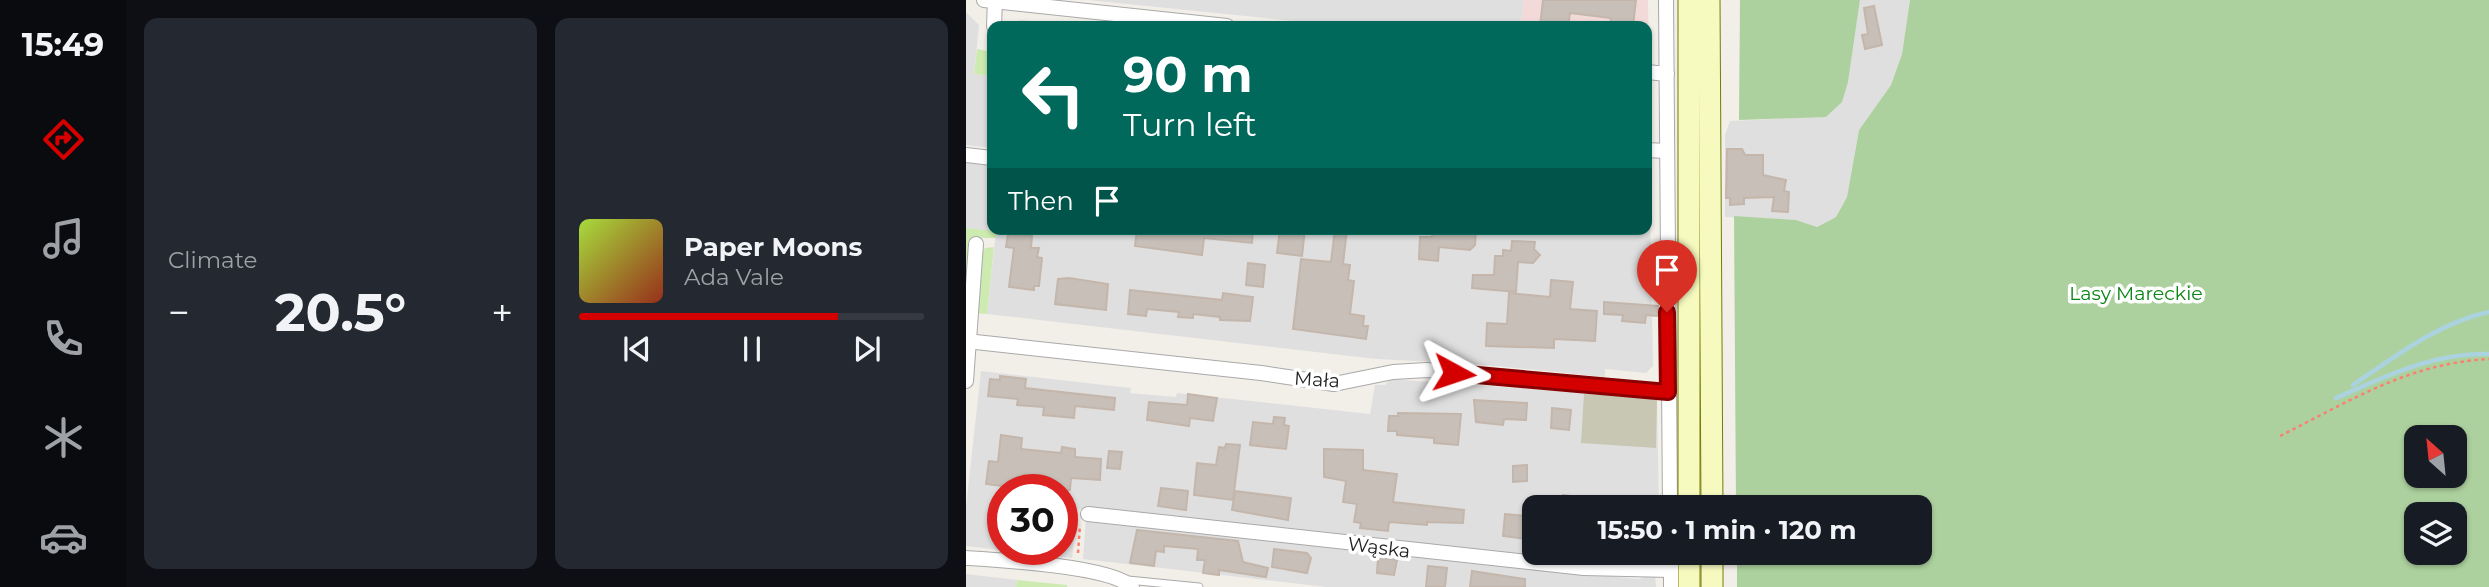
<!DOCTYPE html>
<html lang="en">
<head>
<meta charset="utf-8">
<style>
  :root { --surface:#171b24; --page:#242831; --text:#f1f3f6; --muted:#9ea1a6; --line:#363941; --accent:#d40000 }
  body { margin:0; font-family:Montserrat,sans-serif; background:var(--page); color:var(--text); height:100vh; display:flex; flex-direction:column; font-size:26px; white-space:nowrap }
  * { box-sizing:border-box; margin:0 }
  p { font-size:23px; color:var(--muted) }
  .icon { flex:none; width:38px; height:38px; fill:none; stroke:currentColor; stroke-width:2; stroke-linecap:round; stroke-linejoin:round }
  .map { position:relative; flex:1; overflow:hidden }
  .details { display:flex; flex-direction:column; gap:18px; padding:18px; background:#0d0f14; width:840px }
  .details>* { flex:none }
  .top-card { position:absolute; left:21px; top:21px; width:665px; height:214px; border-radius:14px; box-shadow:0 2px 5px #0004; background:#00695c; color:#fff; overflow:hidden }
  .needle { width:46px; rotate:333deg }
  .controls { position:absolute; left:1438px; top:425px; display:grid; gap:14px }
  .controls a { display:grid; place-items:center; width:63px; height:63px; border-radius:14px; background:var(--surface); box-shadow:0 2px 5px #0004; font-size:35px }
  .speed { position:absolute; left:21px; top:474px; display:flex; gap:14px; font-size:35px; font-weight:700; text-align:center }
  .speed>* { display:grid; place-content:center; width:91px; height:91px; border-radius:50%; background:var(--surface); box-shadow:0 2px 5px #0004; line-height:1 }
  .speed .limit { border:10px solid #d22; background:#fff; color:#111 }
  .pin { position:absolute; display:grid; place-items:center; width:60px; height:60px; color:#fff; margin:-72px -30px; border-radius:50% 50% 50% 0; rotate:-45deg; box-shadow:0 0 7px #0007 }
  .pin .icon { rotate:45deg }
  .me { position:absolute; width:77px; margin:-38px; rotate:95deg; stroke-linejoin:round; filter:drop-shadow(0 0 5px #0008) }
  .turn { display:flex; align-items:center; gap:24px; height:147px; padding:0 21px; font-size:32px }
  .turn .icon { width:91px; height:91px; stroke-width:2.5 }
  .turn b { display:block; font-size:49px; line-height:60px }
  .then { display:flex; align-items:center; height:66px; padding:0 21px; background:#0003; gap:14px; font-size:26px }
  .big { font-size:52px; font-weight:700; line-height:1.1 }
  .details .widget { flex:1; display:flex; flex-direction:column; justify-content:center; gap:10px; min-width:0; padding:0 24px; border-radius:14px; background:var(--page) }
  .song { display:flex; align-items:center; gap:21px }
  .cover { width:84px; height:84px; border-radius:10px; background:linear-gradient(135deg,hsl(80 70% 55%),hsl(10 70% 35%)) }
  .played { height:7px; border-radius:4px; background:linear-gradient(90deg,var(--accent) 75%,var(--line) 75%) }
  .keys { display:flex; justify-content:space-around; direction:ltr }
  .heat { display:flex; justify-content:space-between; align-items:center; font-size:38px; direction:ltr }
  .details .tiles { flex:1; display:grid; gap:18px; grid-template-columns:repeat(2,1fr) }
  .trip { position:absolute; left:556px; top:495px; width:410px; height:70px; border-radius:14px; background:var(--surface); box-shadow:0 2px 5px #0004; font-weight:700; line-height:70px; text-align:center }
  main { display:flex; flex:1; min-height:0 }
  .menu { display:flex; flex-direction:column; width:126px; justify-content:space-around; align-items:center; background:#090b0e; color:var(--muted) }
  .menu .icon { width:49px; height:49px }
  .menu .current { color:var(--accent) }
  .menu b { font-size:32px; color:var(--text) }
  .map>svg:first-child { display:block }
  .residential { fill:#e0dfdf; fill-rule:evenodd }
  .commercial { fill:#f2dad9 }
  .construction { fill:#c7c7b4 }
  .grass { fill:#cdebb0 }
  .forest { fill:#add19e; fill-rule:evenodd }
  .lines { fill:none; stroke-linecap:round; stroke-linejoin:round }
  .stream { stroke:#aad3df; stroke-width:4.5 }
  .building { fill:#c7bfb8; stroke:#c4b6ab; stroke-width:2 }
  .lane-casing { stroke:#a9a9a9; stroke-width:9 }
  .street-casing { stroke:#a9a9a9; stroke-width:16 }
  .secondary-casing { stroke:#707d05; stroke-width:23 }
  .path { stroke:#fa8072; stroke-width:2.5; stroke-dasharray:3.5 3.5; stroke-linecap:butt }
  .lane { stroke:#fff; stroke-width:7 }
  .street { stroke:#fff; stroke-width:14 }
  .secondary { stroke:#f7fabf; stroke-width:21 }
  .route-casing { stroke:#8a0000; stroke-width:18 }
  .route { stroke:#d40000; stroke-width:12 }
  .labels { text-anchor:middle; stroke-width:7; stroke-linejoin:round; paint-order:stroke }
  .park-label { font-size:19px; fill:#0c8416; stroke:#fff }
  .street-label { font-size:19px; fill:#222; stroke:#fff }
</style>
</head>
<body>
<main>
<nav class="menu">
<b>15:49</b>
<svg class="icon current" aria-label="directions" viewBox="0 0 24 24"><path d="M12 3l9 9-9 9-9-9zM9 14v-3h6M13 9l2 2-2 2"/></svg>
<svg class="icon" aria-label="music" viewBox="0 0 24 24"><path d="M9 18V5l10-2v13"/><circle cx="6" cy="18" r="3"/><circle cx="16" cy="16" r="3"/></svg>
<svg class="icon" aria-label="phone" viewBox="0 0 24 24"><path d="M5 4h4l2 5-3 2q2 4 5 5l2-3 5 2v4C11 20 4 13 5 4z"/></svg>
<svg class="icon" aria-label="climate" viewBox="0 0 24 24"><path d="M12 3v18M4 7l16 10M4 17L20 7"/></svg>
<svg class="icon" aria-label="car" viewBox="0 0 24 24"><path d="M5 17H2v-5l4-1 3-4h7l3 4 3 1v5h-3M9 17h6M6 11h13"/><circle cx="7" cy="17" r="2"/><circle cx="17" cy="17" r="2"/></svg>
</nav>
<section class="details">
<div class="tiles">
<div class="widget"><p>Climate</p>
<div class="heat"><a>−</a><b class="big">20.5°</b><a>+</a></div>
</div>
<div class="widget">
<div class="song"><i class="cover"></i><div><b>Paper Moons</b><p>Ada Vale</p></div></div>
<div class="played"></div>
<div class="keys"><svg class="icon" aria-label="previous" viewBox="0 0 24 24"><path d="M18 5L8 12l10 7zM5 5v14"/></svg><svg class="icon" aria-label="pause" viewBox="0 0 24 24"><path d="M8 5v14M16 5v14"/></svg><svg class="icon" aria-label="next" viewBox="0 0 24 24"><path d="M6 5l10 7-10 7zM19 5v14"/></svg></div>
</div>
</div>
</section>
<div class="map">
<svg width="1523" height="587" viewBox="0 0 1523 587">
  <rect width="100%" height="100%" fill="#f2efe9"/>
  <g class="residential">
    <polygon points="122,0 558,0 555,26 376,26"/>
    <polygon points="894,0 944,0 936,54 925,85 893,130 881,197 870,217 851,227 830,220 759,217 759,135 764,121 828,118 882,82"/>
    <polygon points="0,12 13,25 8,74 26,76 26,148 0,145"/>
    <polygon points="54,20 110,26 46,26"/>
    <polygon points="0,161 26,166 26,229 681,229 681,207 684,208 687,366 680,373 639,369 639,377 510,364 410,359 21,314 30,232 0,228"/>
    <path d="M15,371l150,17 -1,5 46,4 1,-4 193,21 5,-29h10l5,-6 267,19 2,109 -124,1v45h123v7l-40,2 -153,-10 -387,-43 -6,49 -106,-12v-39zM37,490h59v60h-59z"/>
    <polygon points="120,517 672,579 689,574 690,587 360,587 117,559"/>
    <polygon points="0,574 51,580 50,587 0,587"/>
  </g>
  <polygon class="commercial" points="558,0 682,0 683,58 681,26 555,26"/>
  <polygon class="construction" points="618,394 691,398 690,448 615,443"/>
  <g class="grass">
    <polygon points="11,49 26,52 26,76 8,74"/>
    <polygon points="0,228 30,231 30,238 9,238 0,323"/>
    <polygon points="28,247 21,314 9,313 16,252 19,248"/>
    <polygon points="51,580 101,585 101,587 50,587"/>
  </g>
  <g class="forest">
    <polygon points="774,0 894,0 882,82 876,102 860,117 773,120"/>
    <path d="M944,0h579v587h-752v-34h183v-45l-184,-1 -2,-291 62,4 21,7 19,-10 11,-20 12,-67 32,-45 11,-31zM1451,438h38v38h-38zM1451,514h38v39h-38z"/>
  </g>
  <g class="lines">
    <g class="stream">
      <path d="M1387,385c43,-29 85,-62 136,-73"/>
      <path d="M1370,398c49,-21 98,-46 153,-44"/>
    </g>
  </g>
  <g class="building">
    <polygon points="577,0 670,0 667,26 644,26 645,18 604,13 602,26 574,26"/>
    <polygon points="908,6 916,45 899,49 896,35 902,34 898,8"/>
    <polygon points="761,149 776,149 779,155 797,155 797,175 820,180 818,191 823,192 822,212 806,211 808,197 778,198 778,204 764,205 764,198 760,198"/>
    <polygon points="171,229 287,229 286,243 238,238 236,255 169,246"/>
    <polygon points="314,229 339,229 336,256 311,253"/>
    <polygon points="369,229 381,229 377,264 384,265 382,280 388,281 384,314 398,316 397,326 402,326 400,339 327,329 335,259 365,262"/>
    <polygon points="466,229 510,229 509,245 504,250 473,247 472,261 453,259 454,237 466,237"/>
    <polygon points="42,234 66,236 65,248 73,248 71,257 76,258 73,286 68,286 68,290 43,287 48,248 40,247"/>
    <polygon points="546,241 569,242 568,249 574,255 567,263 552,262 550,292 506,288 507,275 528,275 529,256 537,256 537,250 545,251"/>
    <polygon points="282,263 299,265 297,287 280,285"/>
    <polygon points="103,278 142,284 140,310 89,304 92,279"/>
    <polygon points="585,280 607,282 604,309 631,311 629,341 588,339 588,348 520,346 521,323 541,324 543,293 584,297"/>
    <polygon points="164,290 256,300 257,293 287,297 284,321 254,320 254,317 227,314 227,318 212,317 213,312 181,309 180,316 162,314"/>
    <polygon points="638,302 692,306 691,316 680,315 679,323 656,321 657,315 638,314"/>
    <polygon points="34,376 60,379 59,388 149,398 148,410 109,406 108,418 77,415 78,407 51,405 52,399 22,396 24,379 34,380"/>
    <polygon points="222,394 251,398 247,421 224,418 223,426 181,420 183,402 221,405"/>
    <polygon points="508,400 561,403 560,420 538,419 537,425 510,422"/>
    <polygon points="586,408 605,410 603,430 585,428"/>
    <polygon points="432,413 495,414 492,445 468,443 468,438 431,435 431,431 422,431 423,416 432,416"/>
    <polygon points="308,417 319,418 318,425 323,426 320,449 284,445 287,422 307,424"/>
    <polygon points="35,435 56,438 55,449 95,453 96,447 109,449 109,457 135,459 134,480 105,478 104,490 68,490 20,484 23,461 32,462"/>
    <polygon points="260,444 274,445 267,500 228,495 231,463 250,465 253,447 259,448"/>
    <polygon points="358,449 397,450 397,470 431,474 427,502 498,510 497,523 461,522 461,525 423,522 422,531 394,528 395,523 388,522 391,504 377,502 380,481 358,477"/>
    <polygon points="143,451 156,452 154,469 141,468"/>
    <polygon points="561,465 561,481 547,482 547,466"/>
    <polygon points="195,488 222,491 220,510 192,506"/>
    <polygon points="269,491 325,498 322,520 266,510"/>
    <polygon points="597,495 636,500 635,508 595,508"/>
    <polygon points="539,514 569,517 569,531 561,530 560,539 537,536"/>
    <polygon points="171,530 272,541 277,562 302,568 300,577 253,570 253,575 237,573 239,560 231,560 232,549 198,546 198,552 190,551 188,566 164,563"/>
    <polygon points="308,549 341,553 345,558 341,573 306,567"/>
    <polygon points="412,557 431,560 428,575 411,573"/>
    <polygon points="462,566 481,568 479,587 460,587"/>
    <polygon points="506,571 559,579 559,587 504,587"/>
  </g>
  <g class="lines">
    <g class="lane-casing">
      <polyline id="lane" points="162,580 233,587"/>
    </g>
    <g class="street-casing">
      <g id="street">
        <polyline points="18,0 261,26"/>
        <polyline points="700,0 704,508"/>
        <polyline points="28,26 29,0"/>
        <polyline points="681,72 701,74"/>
        <polyline points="681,150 700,151"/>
        <polyline points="0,155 26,158"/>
        <polyline points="0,341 295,373 368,384 427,372 461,370 702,392"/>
        <polyline points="0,381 10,244"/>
        <polyline points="122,514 618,568 705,570"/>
        <polyline points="705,553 705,587"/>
        <path d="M0,558c34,2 144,8 166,29"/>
      </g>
    </g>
    <g class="secondary-casing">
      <g id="secondary">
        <polyline points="723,0 723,508"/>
        <polyline points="743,0 746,508"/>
        <polyline points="746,553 746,587"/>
        <polyline points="723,587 723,553"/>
      </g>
    </g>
    <g class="path">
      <path d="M1314,436c70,-35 129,-73 209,-77"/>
      <polyline points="112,553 114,525"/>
    </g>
    <use href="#lane" class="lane"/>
    <use href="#street" class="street"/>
    <use href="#secondary" class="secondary"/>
  </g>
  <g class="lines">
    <g class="route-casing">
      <polyline id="route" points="488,373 702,392 701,312"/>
    </g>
    <use href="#route" class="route"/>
  </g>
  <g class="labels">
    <g class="park-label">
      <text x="1170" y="300">Lasy Mareckie</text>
    </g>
    <g class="street-label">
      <text transform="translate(351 379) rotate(4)" y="7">Mała</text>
      <text transform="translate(413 547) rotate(7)" y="7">Wąska</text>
    </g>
  </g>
</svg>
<div class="controls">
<a><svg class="needle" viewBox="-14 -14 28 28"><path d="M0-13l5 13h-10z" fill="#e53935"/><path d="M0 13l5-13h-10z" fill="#9ea1a6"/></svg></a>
<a><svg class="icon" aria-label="layers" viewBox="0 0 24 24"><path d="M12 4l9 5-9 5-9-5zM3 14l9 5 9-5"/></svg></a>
</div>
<div class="speed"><div class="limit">30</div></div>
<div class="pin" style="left:701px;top:312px;background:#d93025"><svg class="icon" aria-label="arrive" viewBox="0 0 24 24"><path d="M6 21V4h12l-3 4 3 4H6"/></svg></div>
<svg class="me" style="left:488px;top:373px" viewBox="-20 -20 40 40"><path d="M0-17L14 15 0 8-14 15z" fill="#d40000" stroke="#fff" stroke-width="4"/></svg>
<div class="trip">15:50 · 1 min · 120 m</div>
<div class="top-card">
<div class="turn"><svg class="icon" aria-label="left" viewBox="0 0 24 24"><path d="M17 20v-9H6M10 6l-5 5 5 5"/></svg><div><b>90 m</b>Turn left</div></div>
<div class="then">Then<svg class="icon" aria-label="arrive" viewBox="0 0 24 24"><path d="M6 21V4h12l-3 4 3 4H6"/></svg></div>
</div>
</div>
</main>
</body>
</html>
